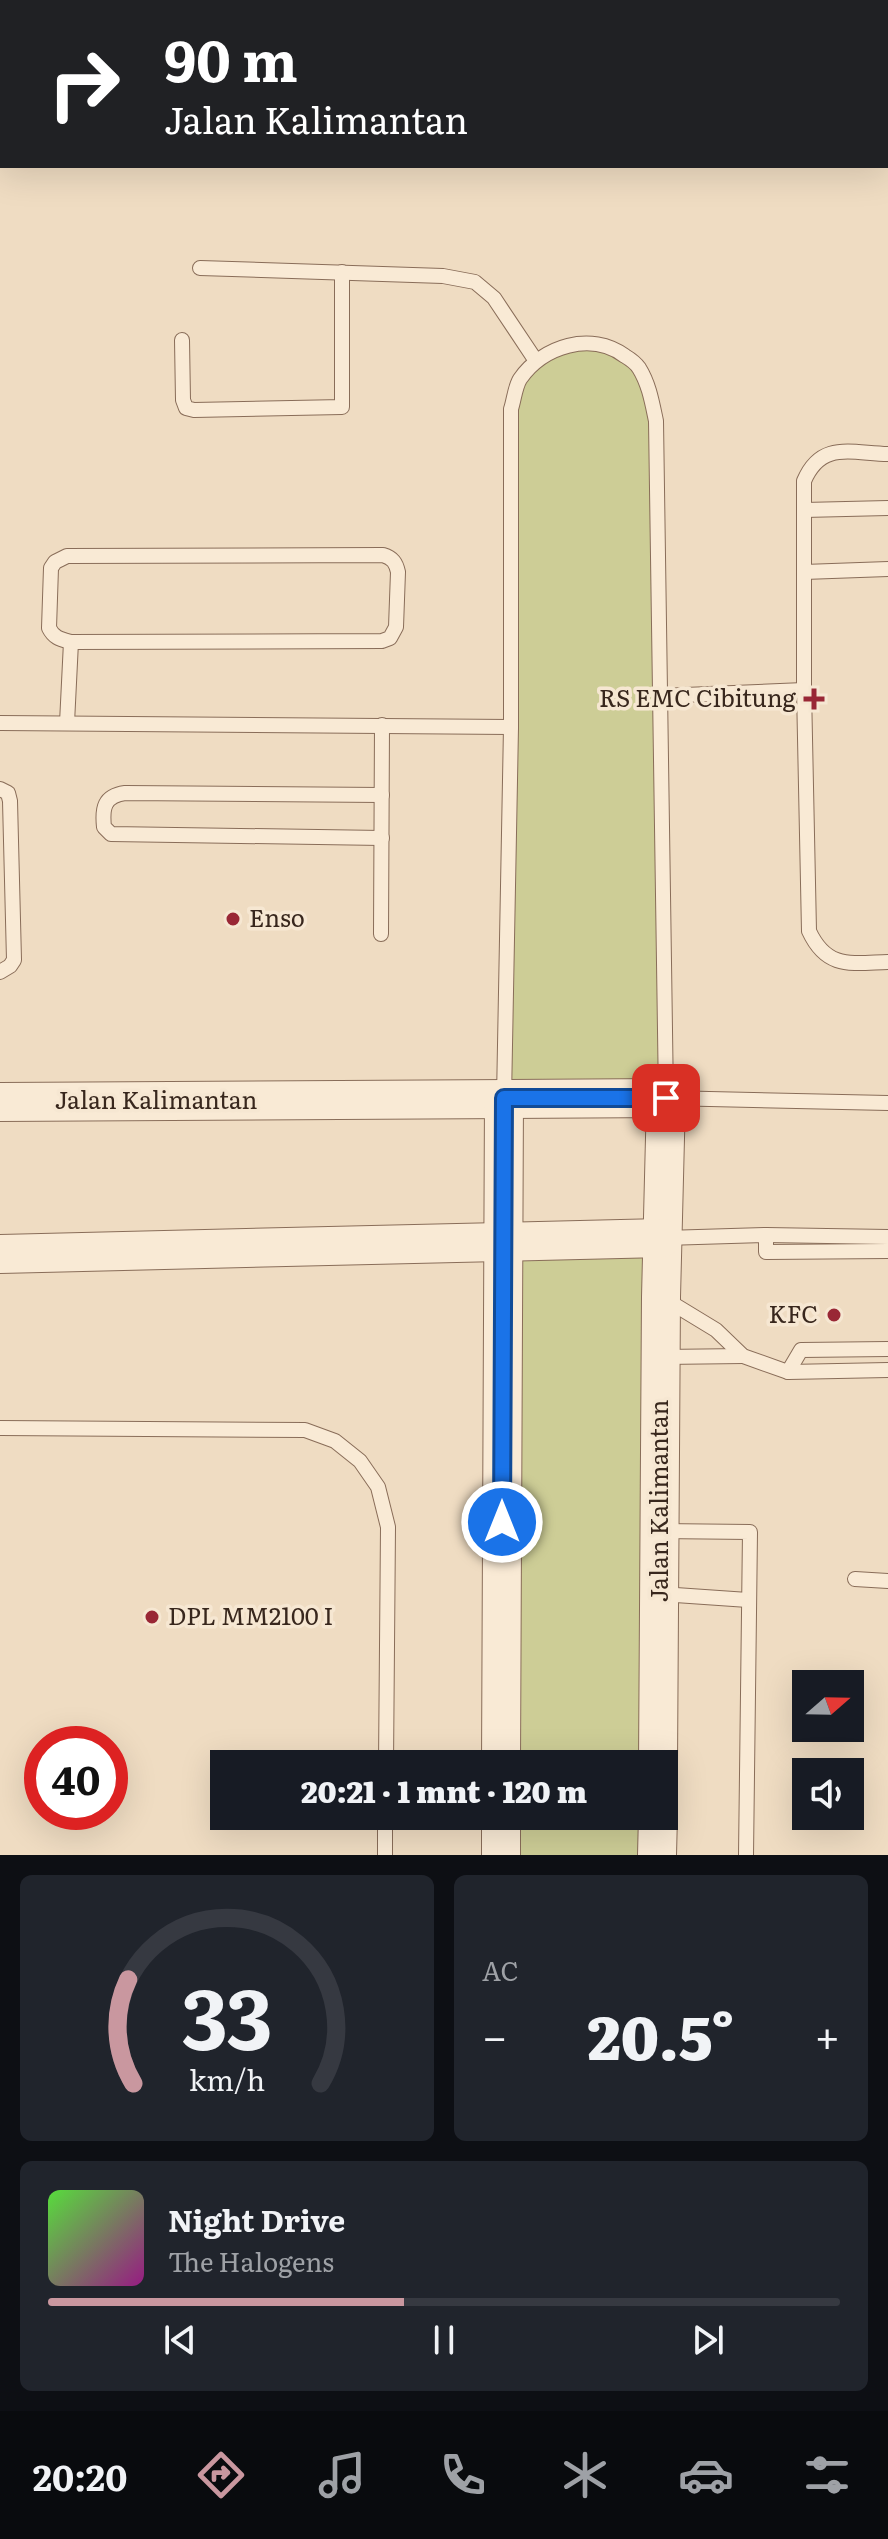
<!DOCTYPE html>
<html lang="id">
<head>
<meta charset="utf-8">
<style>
  :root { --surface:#171b24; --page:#20242c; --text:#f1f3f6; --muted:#9ea1a6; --line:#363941; --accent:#c9979f }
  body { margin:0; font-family:Literata,serif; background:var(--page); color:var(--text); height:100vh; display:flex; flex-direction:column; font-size:30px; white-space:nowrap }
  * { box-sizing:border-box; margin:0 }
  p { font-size:26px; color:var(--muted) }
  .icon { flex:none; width:44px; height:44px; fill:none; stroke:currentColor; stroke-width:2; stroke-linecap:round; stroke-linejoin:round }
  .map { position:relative; height:1855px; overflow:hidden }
  .sheet { display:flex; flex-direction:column; gap:20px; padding:20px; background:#0d0f14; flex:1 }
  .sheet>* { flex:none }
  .banner { position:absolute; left:0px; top:0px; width:888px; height:168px; box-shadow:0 8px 32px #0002; background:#202124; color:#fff; overflow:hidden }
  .needle { width:52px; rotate:70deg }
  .buttons { position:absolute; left:792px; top:1670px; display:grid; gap:16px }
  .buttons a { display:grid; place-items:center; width:72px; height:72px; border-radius:0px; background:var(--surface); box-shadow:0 8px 32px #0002; font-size:40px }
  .speed { position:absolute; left:24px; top:1726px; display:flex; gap:16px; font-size:40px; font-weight:700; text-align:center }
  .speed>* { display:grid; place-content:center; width:104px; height:104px; border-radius:50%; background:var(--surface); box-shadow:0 8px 32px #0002; line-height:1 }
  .speed .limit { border:12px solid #d22; background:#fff; color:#111 }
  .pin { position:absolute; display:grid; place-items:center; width:68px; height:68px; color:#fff; margin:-34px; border-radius:16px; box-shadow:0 4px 12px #0006 }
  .me { position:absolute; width:88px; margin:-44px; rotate:0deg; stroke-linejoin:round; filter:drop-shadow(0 0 6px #0008) }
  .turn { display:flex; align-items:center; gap:28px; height:168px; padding:0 32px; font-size:36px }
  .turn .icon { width:104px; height:104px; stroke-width:2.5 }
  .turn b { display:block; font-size:56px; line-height:68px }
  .big { font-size:60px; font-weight:800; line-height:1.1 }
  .sheet .tile { flex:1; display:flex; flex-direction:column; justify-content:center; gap:12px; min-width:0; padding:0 28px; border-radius:12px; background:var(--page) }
  .sheet .dial { align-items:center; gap:0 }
  .dial svg { height:208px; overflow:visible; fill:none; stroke:var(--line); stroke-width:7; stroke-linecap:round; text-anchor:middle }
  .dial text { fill:var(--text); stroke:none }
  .song { display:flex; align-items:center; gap:24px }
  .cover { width:96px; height:96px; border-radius:12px; background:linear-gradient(135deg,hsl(110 70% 55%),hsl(310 70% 35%)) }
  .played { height:8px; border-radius:4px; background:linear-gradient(90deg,var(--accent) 45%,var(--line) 45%) }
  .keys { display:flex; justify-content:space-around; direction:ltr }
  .heat { display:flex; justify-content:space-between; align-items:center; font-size:44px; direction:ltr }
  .sheet .tiles { flex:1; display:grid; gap:20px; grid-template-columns:1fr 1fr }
  .tile:last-child { grid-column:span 2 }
  .trip { position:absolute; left:210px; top:1750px; width:468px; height:80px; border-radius:0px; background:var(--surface); box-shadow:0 8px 32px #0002; font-weight:800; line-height:80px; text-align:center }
  .dock { display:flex; height:128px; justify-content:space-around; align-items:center; background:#090b0e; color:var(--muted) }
  .dock .icon { width:56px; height:56px }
  .dock .current { color:var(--accent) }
  .dock b { font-size:36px; color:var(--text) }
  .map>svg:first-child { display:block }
  .green { fill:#cdcd96 }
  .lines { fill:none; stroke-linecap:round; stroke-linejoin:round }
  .stream { stroke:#6b9082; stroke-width:10 }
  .service-casing { stroke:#896d59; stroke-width:16 }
  .tertiary-casing { stroke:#896d59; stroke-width:40 }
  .motorway-casing { stroke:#573c2d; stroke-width:46 }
  .service { stroke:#f9ead5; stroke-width:14 }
  .tertiary { stroke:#f9ead5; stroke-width:38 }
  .motorway { stroke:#e09050; stroke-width:44 }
  .route-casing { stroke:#114b97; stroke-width:20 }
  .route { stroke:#1a73e8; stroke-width:14 }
  .poi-dot { fill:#992735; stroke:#f6e7d2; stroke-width:3 }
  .labels { text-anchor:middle; stroke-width:7; stroke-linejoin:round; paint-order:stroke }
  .poi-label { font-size:24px; fill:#38271d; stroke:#f6e7d2; text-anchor:end }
  .street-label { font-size:24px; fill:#38271d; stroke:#f6e7d2 }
</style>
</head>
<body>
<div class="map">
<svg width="888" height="1855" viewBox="0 0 888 1855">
  <rect width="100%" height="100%" fill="#efdcc2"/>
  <g class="green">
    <polygon points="562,347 613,347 651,391 666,1098 504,1098 518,382"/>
    <polygon points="662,1238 658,1764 501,1764 503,1240"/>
    <polygon points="501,1816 658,1816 657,1855 500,1855"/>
  </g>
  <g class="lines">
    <g class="stream">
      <polyline points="0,88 2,88"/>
      <polyline points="886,148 888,148"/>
    </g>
    <g class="service-casing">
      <g id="service">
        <polyline points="200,268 443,276 475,282 494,298 536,361"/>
        <polyline points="182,340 183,400 186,408 194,410 342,407 342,272"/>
        <path d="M888,454c-38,-1 -67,-13 -84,27v209l5,241c18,39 43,32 79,31"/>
        <polyline points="804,510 888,508"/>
        <path d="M383,555c10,3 13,8 15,17l-2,55 -6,11 -8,3 -311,1c-11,-3 -17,-4 -22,-14l2,-60 4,-6 12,-6z"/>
        <polyline points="804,572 888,569"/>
        <polyline points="660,696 804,690"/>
        <polyline points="0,723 511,727"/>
        <polyline points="67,723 71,642"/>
        <polyline points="0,789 8,793 10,801 14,960 10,966 0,972"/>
        <path d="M382,838l-271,-4 -7,-7c-2,-19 0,-31 21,-34l257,2"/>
        <polyline points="381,934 382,725"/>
        <path d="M504,1098l7,-371v-318c3,-9 4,-22 9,-30 23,-33 71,-48 105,-23 5,3 10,6 14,12 10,16 13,34 17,53l10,677 222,5"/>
        <polyline points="766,1235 888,1237"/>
        <polyline points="665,1238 766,1235 766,1252 888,1251"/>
        <polyline points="665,1299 716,1330 743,1356 788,1372 888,1370"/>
        <polyline points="663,1357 743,1356"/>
        <polyline points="788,1372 801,1350 888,1349"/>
        <polyline points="0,1428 305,1430 335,1441 360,1461 378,1487 388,1527 386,1764"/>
        <polyline points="660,1531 750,1532 746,1855"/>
        <polyline points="855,1579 888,1581"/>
        <polyline points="661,1594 748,1600"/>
        <polyline points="385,1855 385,1816"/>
      </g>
    </g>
    <g class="tertiary-casing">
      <g id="tertiary">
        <polyline points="0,1102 666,1098 661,1297 658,1764"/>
        <polyline points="0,1254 662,1238"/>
        <polyline points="501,1764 504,1098"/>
        <polyline points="501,1855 501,1816"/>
        <polyline points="657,1855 658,1816"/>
      </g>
    </g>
    <g class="motorway-casing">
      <g id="motorway">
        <polyline points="331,0 343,2"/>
        <polyline points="886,21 888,21"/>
      </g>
    </g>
    <use href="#service" class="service"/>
    <use href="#tertiary" class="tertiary"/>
    <use href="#motorway" class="motorway"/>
  </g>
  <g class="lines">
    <g class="route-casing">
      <polyline id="route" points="502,1522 504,1098 666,1098"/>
    </g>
    <use href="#route" class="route"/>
  </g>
  <g class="poi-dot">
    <path d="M810 687h8v8h8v8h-8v8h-8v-8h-8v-8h8z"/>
    <circle cx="233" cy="919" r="8"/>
    <circle cx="834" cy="1315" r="8"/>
    <circle cx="152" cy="1617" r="8"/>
  </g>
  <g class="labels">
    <g class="poi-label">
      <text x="796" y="707">RS EMC Cibitung</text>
      <text x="249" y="927" text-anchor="start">Enso</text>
      <text x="818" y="1323">KFC</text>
      <text x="168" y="1625" text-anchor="start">DPL MM2100 I</text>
    </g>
    <g class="street-label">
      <text x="156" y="1109">Jalan Kalimantan</text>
      <text transform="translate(660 1501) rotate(-90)" y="8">Jalan Kalimantan</text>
    </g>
  </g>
</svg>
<div class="buttons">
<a><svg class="needle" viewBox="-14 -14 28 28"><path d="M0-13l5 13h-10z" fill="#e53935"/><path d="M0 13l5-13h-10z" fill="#9ea1a6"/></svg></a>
<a><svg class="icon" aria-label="sound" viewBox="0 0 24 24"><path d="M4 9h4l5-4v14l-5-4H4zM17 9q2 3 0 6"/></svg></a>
</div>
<div class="speed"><div class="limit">40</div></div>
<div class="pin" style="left:666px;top:1098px;background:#d93025"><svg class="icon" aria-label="arrive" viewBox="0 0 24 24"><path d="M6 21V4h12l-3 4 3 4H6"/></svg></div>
<svg class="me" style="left:502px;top:1522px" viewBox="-20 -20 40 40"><circle r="17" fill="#1a73e8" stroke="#fff" stroke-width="3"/><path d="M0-11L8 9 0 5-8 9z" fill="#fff"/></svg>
<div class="trip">20:21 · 1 mnt · 120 m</div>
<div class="banner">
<div class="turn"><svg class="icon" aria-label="right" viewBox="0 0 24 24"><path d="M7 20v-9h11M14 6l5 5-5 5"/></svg><div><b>90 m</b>Jalan Kalimantan</div></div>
</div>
</div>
<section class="sheet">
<div class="tiles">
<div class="tile dial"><svg viewBox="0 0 100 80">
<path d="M14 69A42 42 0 1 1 86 69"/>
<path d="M14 69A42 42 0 0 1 12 29" stroke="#c9979f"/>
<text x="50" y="56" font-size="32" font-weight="700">33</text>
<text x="50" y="72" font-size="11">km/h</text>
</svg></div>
<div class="tile"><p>AC</p>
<div class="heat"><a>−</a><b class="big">20.5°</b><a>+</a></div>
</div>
<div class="tile">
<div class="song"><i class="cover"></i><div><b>Night Drive</b><p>The Halogens</p></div></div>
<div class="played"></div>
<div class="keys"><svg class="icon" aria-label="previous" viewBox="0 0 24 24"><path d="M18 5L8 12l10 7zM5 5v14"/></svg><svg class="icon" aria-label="pause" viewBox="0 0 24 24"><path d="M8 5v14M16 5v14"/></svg><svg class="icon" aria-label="next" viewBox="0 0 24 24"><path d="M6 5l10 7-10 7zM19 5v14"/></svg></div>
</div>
</div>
</section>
<nav class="dock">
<b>20:20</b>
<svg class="icon current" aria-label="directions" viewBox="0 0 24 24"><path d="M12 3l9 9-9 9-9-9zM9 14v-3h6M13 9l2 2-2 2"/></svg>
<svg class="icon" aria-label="music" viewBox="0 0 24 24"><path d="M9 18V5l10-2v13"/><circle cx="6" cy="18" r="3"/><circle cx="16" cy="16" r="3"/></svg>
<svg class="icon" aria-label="phone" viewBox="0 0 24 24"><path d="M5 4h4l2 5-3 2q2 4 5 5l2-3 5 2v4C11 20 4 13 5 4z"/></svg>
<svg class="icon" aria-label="climate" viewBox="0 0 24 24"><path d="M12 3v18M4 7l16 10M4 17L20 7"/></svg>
<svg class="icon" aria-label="car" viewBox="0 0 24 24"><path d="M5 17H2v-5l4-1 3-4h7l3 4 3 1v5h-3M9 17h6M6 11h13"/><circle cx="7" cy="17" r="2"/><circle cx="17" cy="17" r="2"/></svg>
<svg class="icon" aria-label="filters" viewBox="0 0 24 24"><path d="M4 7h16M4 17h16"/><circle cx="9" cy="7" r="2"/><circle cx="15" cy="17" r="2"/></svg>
</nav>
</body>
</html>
